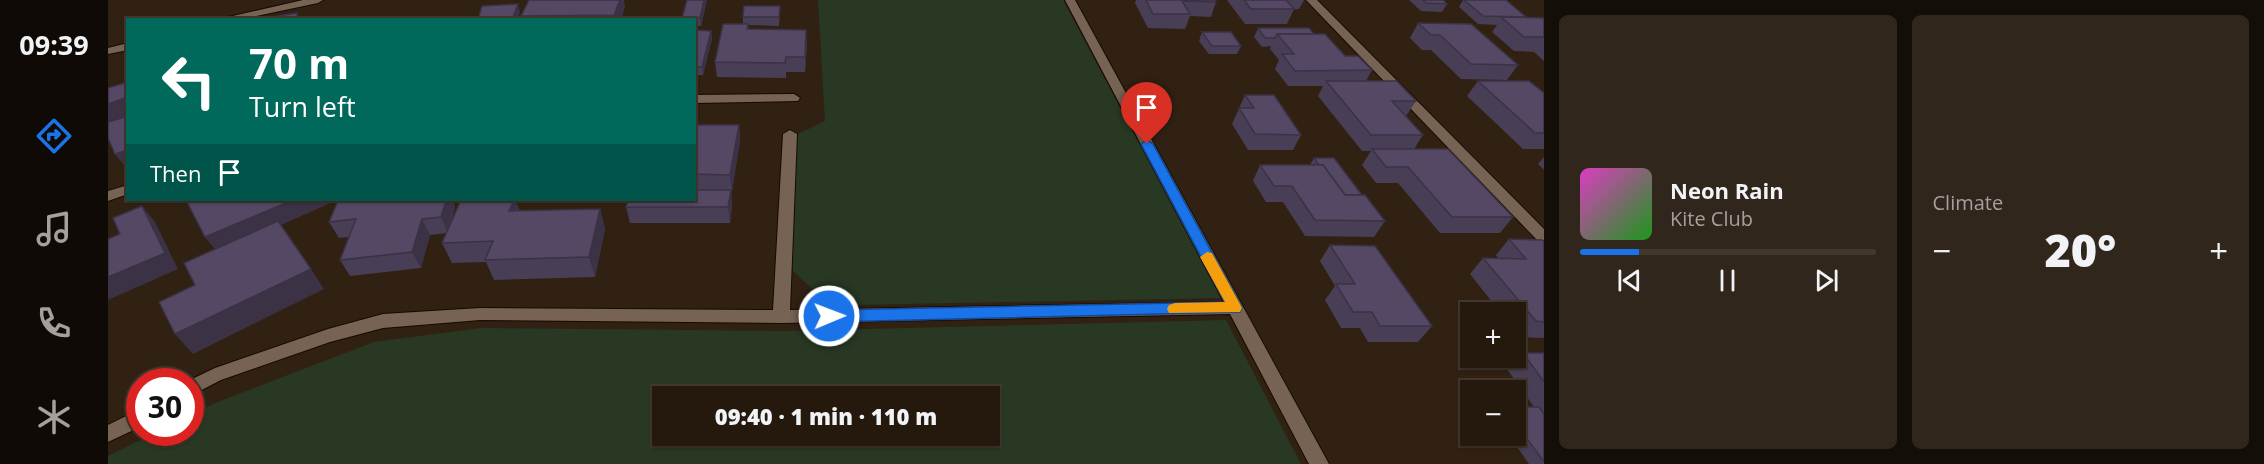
<!DOCTYPE html>
<html lang="en">
<head>
<meta charset="utf-8">
<style>
  :root { --surface:#25190e; --page:#31261c; --text:#f1f3f6; --muted:#a3a09e; --line:#42382e; --accent:#1a73e8 }
  body { margin:0; font-family:"Open Sans",sans-serif; background:var(--page); color:var(--text); height:100vh; display:flex; flex-direction:column; font-size:22px; white-space:nowrap }
  * { box-sizing:border-box; margin:0 }
  p { font-size:20px; color:var(--muted) }
  .icon { flex:none; width:33px; height:33px; fill:none; stroke:currentColor; stroke-width:2; stroke-linecap:round; stroke-linejoin:round }
  .map { position:relative; flex:1; overflow:hidden }
  .sheet { display:flex; flex-direction:column; gap:15px; padding:15px; background:#140e08; width:720px }
  .sheet>* { flex:none }
  .top-card { position:absolute; left:18px; top:18px; width:570px; height:183px; border-radius:0px; box-shadow:0 2px 4px #0004,0 0 0 2px var(--line); background:#00695c; color:#fff; overflow:hidden }
  .controls { position:absolute; left:1352px; top:302px; display:grid; gap:12px }
  .controls a { display:grid; place-items:center; width:66px; height:66px; border-radius:0px; background:var(--surface); box-shadow:0 2px 4px #0004,0 0 0 2px var(--line); font-size:30px }
  .speed { position:absolute; left:18px; top:368px; display:flex; gap:12px; font-size:30px; font-weight:700; text-align:center }
  .speed>* { display:grid; place-content:center; width:78px; height:78px; border-radius:50%; background:var(--surface); box-shadow:0 2px 4px #0004,0 0 0 2px var(--line); line-height:1 }
  .speed .limit { border:9px solid #d22; background:#fff; color:#111 }
  .pin { position:absolute; display:grid; place-items:center; width:51px; height:51px; color:#fff; margin:-62px -26px; border-radius:50% 50% 50% 0; rotate:-45deg; box-shadow:0 0 6px #0007 }
  .pin .icon { rotate:45deg }
  .me { position:absolute; width:66px; margin:-33px; rotate:89deg; stroke-linejoin:round; filter:drop-shadow(0 0 4px #0008) }
  .turn { display:flex; align-items:center; gap:21px; height:126px; padding:0 24px; font-size:27px }
  .turn .icon { width:78px; height:78px; stroke-width:2.5 }
  .turn b { display:block; font-size:42px; line-height:51px }
  .then { display:flex; align-items:center; height:57px; padding:0 24px; background:#0003; gap:12px; font-size:22px }
  .big { font-size:45px; font-weight:800; line-height:1.1 }
  .sheet .widget { flex:1; display:flex; flex-direction:column; justify-content:center; gap:9px; min-width:0; padding:0 21px; border-radius:9px; background:var(--page) }
  .song { display:flex; align-items:center; gap:18px }
  .cover { width:72px; height:72px; border-radius:9px; background:linear-gradient(135deg,hsl(310 70% 55%),hsl(120 70% 35%)) }
  .played { height:6px; border-radius:3px; background:linear-gradient(90deg,var(--accent) 20%,var(--line) 20%) }
  .keys { display:flex; justify-content:space-around; direction:ltr }
  .heat { display:flex; justify-content:space-between; align-items:center; font-size:33px; direction:ltr }
  .sheet .tiles { flex:1; display:grid; gap:15px; grid-template-columns:repeat(2,1fr) }
  .trip { position:absolute; left:544px; top:386px; width:348px; height:60px; border-radius:0px; background:var(--surface); box-shadow:0 2px 4px #0004,0 0 0 2px var(--line); font-weight:800; line-height:60px; text-align:center }
  main { display:flex; flex:1; min-height:0 }
  .tabs { display:flex; flex-direction:column; width:108px; justify-content:space-around; align-items:center; background:#0f0a06; color:var(--muted) }
  .tabs .icon { width:42px; height:42px }
  .tabs .on { color:var(--accent) }
  .tabs b { font-size:27px; color:var(--text) }
  .map>svg:first-child { display:block }
  .green { fill:#283823; fill-rule:evenodd }
  .lines { fill:none; stroke-linecap:round; stroke-linejoin:round }
  .street-casing { stroke:#180a01; stroke-width:2 }
  .street { fill:#766353; fill-rule:evenodd }
  .wall { fill:#483e56 }
  .shaded-wall { fill:#3b3246 }
  .building { fill:#544864; stroke:#3b3246; stroke-width:1.5 }
  .route { fill:#1a73e8; stroke:#114b97; stroke-width:1.5 }
  .slow { fill:#f59e0b }
</style>
</head>
<body>
<main>
<nav class="tabs">
<b>09:39</b>
<svg class="icon on" aria-label="directions" viewBox="0 0 24 24"><path d="M12 3l9 9-9 9-9-9zM9 14v-3h6M13 9l2 2-2 2"/></svg>
<svg class="icon" aria-label="music" viewBox="0 0 24 24"><path d="M9 18V5l10-2v13"/><circle cx="6" cy="18" r="3"/><circle cx="16" cy="16" r="3"/></svg>
<svg class="icon" aria-label="phone" viewBox="0 0 24 24"><path d="M5 4h4l2 5-3 2q2 4 5 5l2-3 5 2v4C11 20 4 13 5 4z"/></svg>
<svg class="icon" aria-label="climate" viewBox="0 0 24 24"><path d="M12 3v18M4 7l16 10M4 17L20 7"/></svg>
</nav>
<div class="map">
<svg width="1436" height="464" viewBox="0 0 1436 464">
  <rect width="100%" height="100%" fill="#312113"/>
  <g class="green">
    <polygon points="710,0 955,0 1113,298 745,305 709,293 684,270 688,135 717,121"/>
    <path d="M1118,320l75,144h-1193v-8l49,-24h33l1,-17 24,-12 159,-61 107,-14 303,3zM555,396h327v39h-327z"/>
  </g>
  <g class="lines">
    <g class="street-casing">
      <g id="street">
        <polygon points="195,0 215,0 210,3 130,20 107,20"/>
        <polygon points="957,0 967,0 1221,464 1201,464 1122,314 673,323 372,320 275,328 222,342 113,380 82,396 82,381 80,381 107,368 220,329 275,314 372,308 665,310 675,134 682,130 689,134 682,310 1116,302"/>
        <polygon points="1198,0 1209,0 1436,229 1436,243 1431,242"/>
        <polygon points="20,43 20,50 0,54 0,48"/>
        <polygon points="686,94 692,98 690,101 586,103 586,95"/>
        <polygon points="20,185 20,194 0,201 0,191"/>
        <polygon points="32,409 32,427 0,442 0,425"/>
      </g>
    </g>
    <use href="#street" class="street"/>
  </g>
  <g class="wall">
    <polygon points="599,0 593,26 586,26 586,20 574,20 574,18"/>
    <polygon points="1028,0 1107,0 1108,2 1103,17 1082,16 1077,29 1040,28 1027,3"/>
    <polygon points="1119,0 1196,0 1191,9 1186,9 1179,24 1137,24"/>
    <polygon points="1301,0 1335,0 1339,4 1334,12 1313,11"/>
    <polygon points="1355,0 1398,0 1418,18 1436,18 1436,61 1426,52 1406,51 1384,32 1389,25 1370,24 1351,7"/>
    <polygon points="517,6 513,20 414,20 413,16"/>
    <polygon points="672,6 671,26 640,25 641,29 699,44 697,72 678,72 678,78 609,77 607,62 635,24 635,17"/>
    <polygon points="1310,23 1410,65 1399,80 1353,79 1323,50 1314,50 1302,38"/>
    <polygon points="1150,28 1206,34 1237,56 1264,70 1258,81 1308,101 1298,116 1315,135 1306,149 1405,217 1392,233 1332,233 1290,183 1268,183 1254,165 1263,151 1254,151 1210,96 1215,86 1180,86 1167,69 1171,60 1162,49 1163,46 1154,47 1146,37"/>
    <polygon points="586,30 603,31 604,39 595,75 586,75"/>
    <polygon points="1094,32 1133,46 1129,54 1101,54 1091,41"/>
    <polygon points="1370,81 1436,93 1436,149 1415,149 1359,96"/>
    <polygon points="1137,95 1193,135 1185,150 1140,150 1124,124"/>
    <polygon points="586,125 631,125 632,141 624,191 623,191 624,206 622,223 522,223 518,207 586,190"/>
    <polygon points="1436,157 1436,170 1430,164"/>
    <polygon points="1206,158 1277,221 1266,237 1197,236 1175,202 1158,202 1145,181 1152,165 1202,165"/>
    <polygon points="243,200 344,200 347,206 343,223 407,200 412,211 492,209 497,229 487,277 386,280 378,262 344,263 334,243 339,233 322,235 313,268 242,276 232,260 241,237 231,238 221,222"/>
    <polygon points="1401,239 1436,241 1436,338 1412,337 1407,331 1407,312 1392,312 1362,274 1375,258 1390,258 1388,255"/>
    <polygon points="1222,245 1324,326 1310,342 1260,342 1252,328 1233,328 1217,300 1227,286 1212,261"/>
    <polygon points="1415,353 1436,353 1436,464 1421,464 1401,435 1407,435 1407,407 1426,407 1399,369"/>
  </g>
  <g class="shaded-wall">
    <polygon points="512,0 516,0 517,6 513,20 507,20 506,15"/>
    <polygon points="596,0 599,0 593,26 592,18"/>
    <polygon points="410,4 412,12 410,20 404,20"/>
    <polygon points="189,13 193,20 189,20"/>
    <polygon points="698,30 699,44 697,72 697,57"/>
    <polygon points="603,31 604,39 595,75 594,67"/>
    <polygon points="20,97 20,117 0,123 0,104"/>
    <polygon points="631,125 632,141 624,191 622,175"/>
    <polygon points="20,150 20,170 7,154"/>
    <polygon points="623,190 624,206 622,223 620,207"/>
    <polygon points="185,200 226,200 227,201 110,253 97,237"/>
    <polygon points="338,200 344,200 347,206 340,233 333,217"/>
    <polygon points="406,200 407,200 414,218 401,211"/>
    <polygon points="34,206 47,222 70,269 0,300 0,277"/>
    <polygon points="492,209 497,229 487,277 481,257"/>
    <polygon points="314,219 322,235 313,268 304,252"/>
    <polygon points="203,269 216,289 85,354 67,334"/>
  </g>
  <g class="building">
    <polygon points="421,0 512,0 506,15 413,16"/>
    <polygon points="579,0 596,0 592,18 574,18"/>
    <polygon points="1038,0 1107,0 1108,2 1074,1 1082,14 1045,14"/>
    <polygon points="1136,0 1178,0 1186,9 1143,9"/>
    <polygon points="1315,0 1335,0 1339,4 1318,3"/>
    <polygon points="1356,0 1398,0 1418,17 1375,16"/>
    <polygon points="410,4 404,20 370,20 374,6"/>
    <polygon points="636,6 672,6 671,17 635,17"/>
    <polygon points="189,13 189,20 153,20 153,19"/>
    <polygon points="1393,17 1436,18 1436,37 1416,37"/>
    <polygon points="1310,23 1363,24 1410,65 1363,64 1332,35 1323,35"/>
    <polygon points="615,24 640,24 639,29 698,30 697,57 678,57 677,63 607,62"/>
    <polygon points="1150,28 1201,28 1206,34 1169,34 1167,38 1157,38"/>
    <polygon points="586,30 603,31 594,67 586,67"/>
    <polygon points="1094,32 1123,32 1133,46 1104,46"/>
    <polygon points="1169,34 1217,34 1237,56 1250,56 1264,70 1187,71 1174,54 1186,54"/>
    <polygon points="1218,81 1289,81 1308,101 1284,101 1315,135 1263,135"/>
    <polygon points="1370,81 1421,81 1436,93 1436,133 1427,133"/>
    <polygon points="20,82 20,97 0,104 0,88"/>
    <polygon points="1137,95 1166,95 1193,135 1147,134 1131,108 1146,108"/>
    <polygon points="20,116 20,150 7,154 0,138 0,122"/>
    <polygon points="586,125 631,125 622,175 586,174"/>
    <polygon points="1264,149 1340,149 1405,217 1344,217 1300,167 1278,167"/>
    <polygon points="1206,158 1226,158 1254,195 1237,195 1215,165 1211,165"/>
    <polygon points="1152,165 1215,165 1237,195 1257,195 1277,221 1207,220 1184,186 1166,186"/>
    <polygon points="586,190 623,190 620,207 518,207 520,200 586,200"/>
    <polygon points="78,200 185,200 97,237"/>
    <polygon points="243,200 338,200 333,217 314,219 304,252 232,260 248,219 221,222 230,201"/>
    <polygon points="353,200 406,200 401,211 492,209 481,257 377,260 385,241 334,243"/>
    <polygon points="34,206 57,253 0,277 0,239 12,234 5,218"/>
    <polygon points="170,221 203,269 67,334 51,302 87,285 76,263"/>
    <polygon points="1401,239 1434,240 1436,241 1436,322 1428,321 1375,258 1418,259"/>
    <polygon points="1222,245 1267,246 1324,326 1272,326 1264,312 1245,312 1228,284 1247,284"/>
    <polygon points="1415,353 1436,353 1436,382"/>
    <polygon points="1407,407 1431,407 1436,414 1436,462 1407,422"/>
  </g>
  <polygon class="route" points="1039,140 1045,144 1132,304 1134,308 1132,312 721,322 716,320 713,316 716,312 721,310 1117,302 1033,144"/>
  <polygon class="slow" points="1099,252 1104,253 1132,304 1134,308 1132,312 1061,313 1059,309 1061,305 1067,303 1117,302 1092,257"/>
</svg>
<div class="controls">
<a>+</a>
<a>−</a>
</div>
<div class="speed"><div class="limit">30</div></div>
<div class="pin" style="left:1039px;top:144px;background:#d93025"><svg class="icon" aria-label="arrive" viewBox="0 0 24 24"><path d="M6 21V4h12l-3 4 3 4H6"/></svg></div>
<svg class="me" style="left:721px;top:316px" viewBox="-20 -20 40 40"><circle r="17" fill="#1a73e8" stroke="#fff" stroke-width="3"/><path d="M0-11L8 9 0 5-8 9z" fill="#fff"/></svg>
<div class="trip">09:40 · 1 min · 110 m</div>
<div class="top-card">
<div class="turn"><svg class="icon" aria-label="left" viewBox="0 0 24 24"><path d="M17 20v-9H6M10 6l-5 5 5 5"/></svg><div><b>70 m</b>Turn left</div></div>
<div class="then">Then<svg class="icon" aria-label="arrive" viewBox="0 0 24 24"><path d="M6 21V4h12l-3 4 3 4H6"/></svg></div>
</div>
</div>
<section class="sheet">
<div class="tiles">
<div class="widget">
<div class="song"><i class="cover"></i><div><b>Neon Rain</b><p>Kite Club</p></div></div>
<div class="played"></div>
<div class="keys"><svg class="icon" aria-label="previous" viewBox="0 0 24 24"><path d="M18 5L8 12l10 7zM5 5v14"/></svg><svg class="icon" aria-label="pause" viewBox="0 0 24 24"><path d="M8 5v14M16 5v14"/></svg><svg class="icon" aria-label="next" viewBox="0 0 24 24"><path d="M6 5l10 7-10 7zM19 5v14"/></svg></div>
</div>
<div class="widget"><p>Climate</p>
<div class="heat"><a>−</a><b class="big">20°</b><a>+</a></div>
</div>
</div>
</section>
</main>
</body>
</html>
